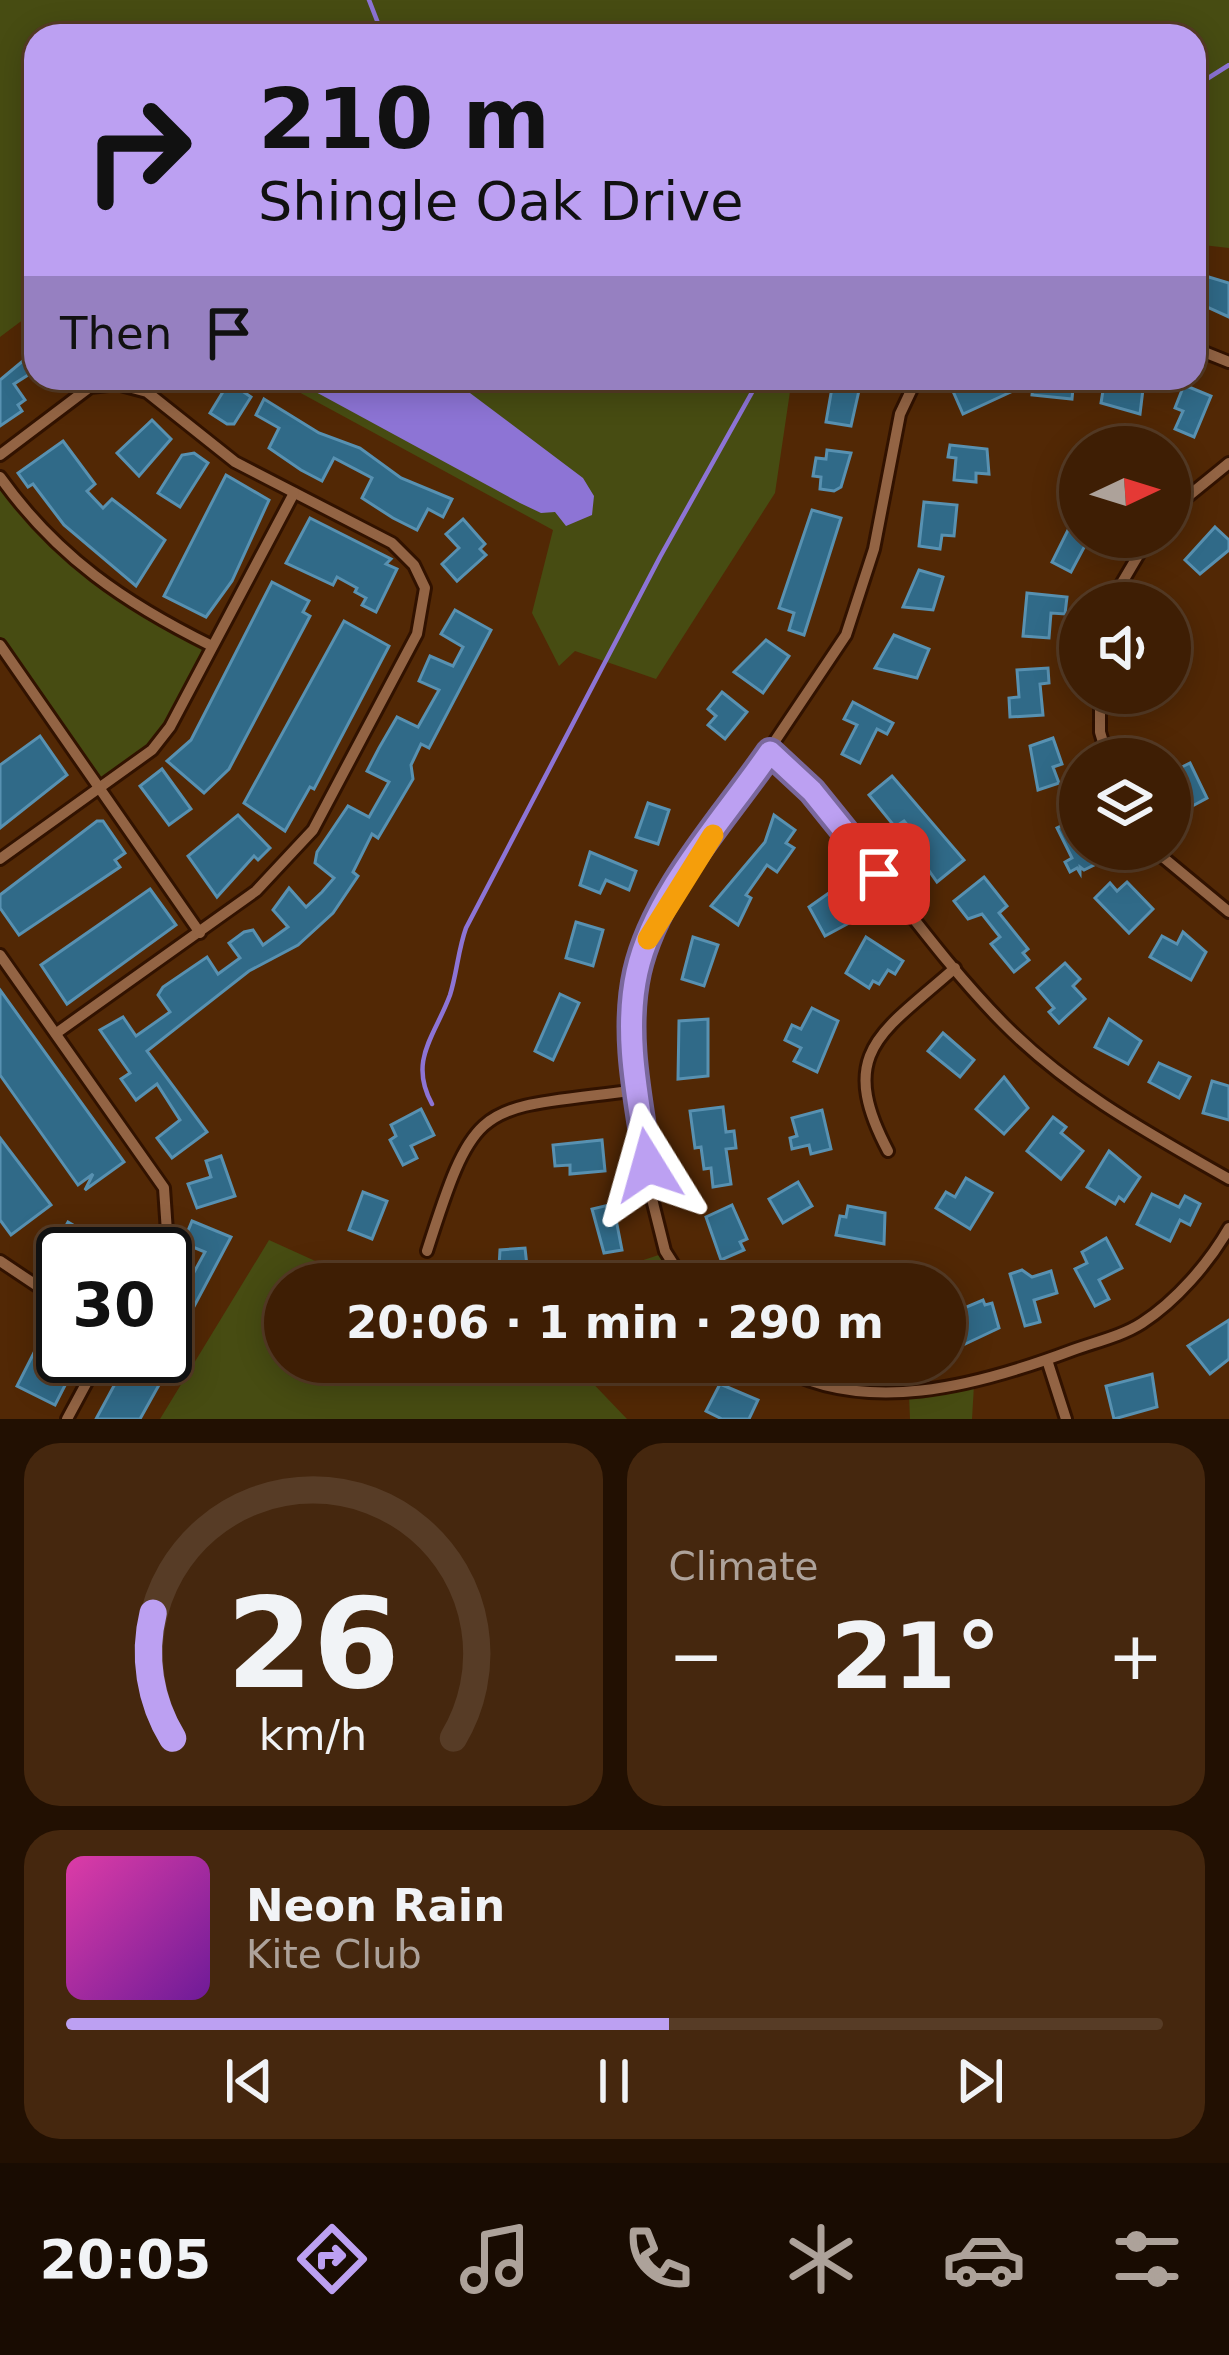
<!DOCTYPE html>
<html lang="en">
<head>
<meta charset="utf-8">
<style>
  :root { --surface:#3e1e04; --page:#45270e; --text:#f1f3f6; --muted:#ada29a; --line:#573c26; --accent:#bca0f2 }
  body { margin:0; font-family:"DejaVu Sans",sans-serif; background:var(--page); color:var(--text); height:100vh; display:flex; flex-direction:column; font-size:45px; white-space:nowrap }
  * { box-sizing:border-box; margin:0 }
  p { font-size:39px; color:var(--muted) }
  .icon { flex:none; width:66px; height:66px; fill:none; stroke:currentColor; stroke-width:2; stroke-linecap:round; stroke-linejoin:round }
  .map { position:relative; height:1419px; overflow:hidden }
  .drawer { display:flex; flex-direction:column; gap:24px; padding:24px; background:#221002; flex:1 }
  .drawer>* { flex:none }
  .top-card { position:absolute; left:24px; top:24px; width:1182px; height:366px; border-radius:36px; box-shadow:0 6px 30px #0003,0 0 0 3px var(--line); background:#bca0f2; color:#111; overflow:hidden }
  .needle { width:78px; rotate:86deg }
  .controls { position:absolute; left:1059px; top:426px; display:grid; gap:24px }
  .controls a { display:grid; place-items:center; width:132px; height:132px; border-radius:50%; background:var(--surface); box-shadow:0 6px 30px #0003,0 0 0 3px var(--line); font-size:60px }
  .speed { position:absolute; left:36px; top:1227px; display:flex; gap:24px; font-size:60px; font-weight:700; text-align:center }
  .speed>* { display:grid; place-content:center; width:156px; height:156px; border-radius:50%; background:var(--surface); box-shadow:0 6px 30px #0003,0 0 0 3px var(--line); line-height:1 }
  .speed .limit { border:6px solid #111; border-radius:18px; background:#fff; color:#111 }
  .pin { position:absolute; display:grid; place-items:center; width:102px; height:102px; color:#fff; margin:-51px; border-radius:24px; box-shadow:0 6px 18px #0006 }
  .me { position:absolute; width:132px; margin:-66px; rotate:352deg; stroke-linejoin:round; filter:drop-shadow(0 0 9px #0008) }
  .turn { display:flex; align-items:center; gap:42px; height:252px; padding:0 36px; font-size:54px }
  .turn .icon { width:156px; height:156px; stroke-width:2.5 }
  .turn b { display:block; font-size:84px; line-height:102px }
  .then { display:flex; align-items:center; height:114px; padding:0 36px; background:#0003; gap:24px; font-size:45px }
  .big { font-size:90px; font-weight:600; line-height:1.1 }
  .drawer .widget { flex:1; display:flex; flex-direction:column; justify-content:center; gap:18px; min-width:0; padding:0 42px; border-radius:36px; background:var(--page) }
  .drawer .dial { align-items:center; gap:0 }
  .dial svg { height:312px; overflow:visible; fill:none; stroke:var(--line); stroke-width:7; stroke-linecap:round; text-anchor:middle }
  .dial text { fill:var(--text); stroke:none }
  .song { display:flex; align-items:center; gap:36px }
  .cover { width:144px; height:144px; border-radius:18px; background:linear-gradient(135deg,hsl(320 70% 55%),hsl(280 70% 35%)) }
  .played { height:12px; border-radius:6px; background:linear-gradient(90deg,var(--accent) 55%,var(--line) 55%) }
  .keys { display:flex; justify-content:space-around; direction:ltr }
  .heat { display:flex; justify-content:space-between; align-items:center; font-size:66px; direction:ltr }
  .drawer .tiles { flex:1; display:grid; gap:24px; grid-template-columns:1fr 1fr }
  .widget:last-child { grid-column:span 2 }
  .trip { position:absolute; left:264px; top:1263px; width:702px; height:120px; border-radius:60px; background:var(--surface); box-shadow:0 6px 30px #0003,0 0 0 3px var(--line); font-weight:600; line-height:120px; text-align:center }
  .dock { display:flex; height:192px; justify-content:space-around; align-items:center; background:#190c02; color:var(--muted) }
  .dock .icon { width:84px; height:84px }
  .dock .on { color:var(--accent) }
  .dock b { font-size:54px; color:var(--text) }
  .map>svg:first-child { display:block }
  .green { fill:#474c12 }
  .water { fill:#8d74d5 }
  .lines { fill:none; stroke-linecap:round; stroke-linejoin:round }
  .stream { stroke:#8d74d5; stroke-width:4.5 }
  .building { fill:#306a88; stroke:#5891b1; stroke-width:3 }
  .street-casing { stroke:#311200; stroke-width:16 }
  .street { stroke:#936444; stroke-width:10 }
  .route-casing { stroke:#7a689d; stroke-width:30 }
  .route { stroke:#bca0f2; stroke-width:21 }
  .slow { stroke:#f59e0b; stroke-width:21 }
</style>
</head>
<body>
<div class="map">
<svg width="1229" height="1419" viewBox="0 0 1229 1419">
  <rect width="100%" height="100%" fill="#522805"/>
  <g class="green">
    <polygon points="0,0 1229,0 1229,248 1194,244 1194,36 36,36 36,310 0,337"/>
    <polygon points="273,378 792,378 775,493 656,679 575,651 559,666 532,613 553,530"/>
    <polygon points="0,477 83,572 212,646 152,750 99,784 0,645"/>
    <polygon points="269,1240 366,1284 285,1284 285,1362 600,1362 582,1372 627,1419 160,1419"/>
    <polygon points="671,1251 691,1284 570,1284"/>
    <polygon points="974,1385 972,1419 910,1419 909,1395"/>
  </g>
  <polygon class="water" points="290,378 450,378 583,478 594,496 592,515 566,526 555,512 541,513 520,503"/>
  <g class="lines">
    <g class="stream">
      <polyline points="369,0 383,36"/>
      <polyline points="1194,87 1229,65"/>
      <path d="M432,1104c-24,-44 3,-68 18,-109 7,-22 8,-45 16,-67l194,-371 100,-179"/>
    </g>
  </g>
  <g class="building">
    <polygon points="1202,275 1229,283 1229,317 1194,301"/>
    <polygon points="36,350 36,370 14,384 25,400 18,405 22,411 0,426 0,380"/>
    <polygon points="976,378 1010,378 1015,390 963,414 952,389"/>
    <polygon points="1034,378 1074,378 1072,399 1032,395"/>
    <polygon points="1105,378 1144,381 1140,414 1101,403"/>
    <polygon points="229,382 251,397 234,424 227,424 210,413"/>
    <polygon points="833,382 860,386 851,426 826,422"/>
    <polygon points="1184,385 1211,396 1194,437 1175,429 1183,411 1175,408"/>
    <polygon points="264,399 319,433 360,448 401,478 452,499 443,517 428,509 417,530 393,518 362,498 372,478 334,458 322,481 301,470 269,448 279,428 256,415"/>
    <polygon points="152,420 171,439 139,476 117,453"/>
    <polygon points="63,441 95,484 87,491 103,508 112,499 165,540 136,586 64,525 33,484 28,487 18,473"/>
    <polygon points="950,445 987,449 989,474 976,473 976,482 954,480 956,458 948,457"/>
    <polygon points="827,450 851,453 841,487 834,491 820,489 821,477 813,476 816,458 826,459"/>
    <polygon points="194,453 208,463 180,507 158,493 182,455"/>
    <polygon points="226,475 269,500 232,581 206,617 164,596"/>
    <polygon points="924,502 957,505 954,536 942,535 940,549 919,546"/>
    <polygon points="812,510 841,518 804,635 789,630 794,613 779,608"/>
    <polygon points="310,518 391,559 386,564 397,569 376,612 362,605 366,598 355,592 357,588 337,577 333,585 286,563"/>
    <polygon points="463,519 485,544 480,549 486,555 457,581 442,564 459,548 446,534"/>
    <polygon points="1215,527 1229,540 1229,550 1200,574 1185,560"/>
    <polygon points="1068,530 1088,540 1071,572 1052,562"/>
    <polygon points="919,570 943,577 933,610 903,607"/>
    <polygon points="272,582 309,601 303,612 310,616 229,769 204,793 167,761 191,740"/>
    <polygon points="1027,593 1067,597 1065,614 1051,613 1049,638 1023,636"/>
    <polygon points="455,610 491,630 429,748 421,744 411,765 413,779 378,838 372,834 353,872 358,876 333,913 298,945 249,971 147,1051 207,1132 172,1158 157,1138 180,1120 157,1084 136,1100 121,1079 130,1073 100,1030 123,1017 136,1036 170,1012 158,995 163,987 207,957 218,974 240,958 229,943 244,932 253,930 263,945 288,927 273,910 289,888 306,907 322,892 334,878 315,863 317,852 348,806 369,817 389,782 367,771 379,748 397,717 418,727 439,690 419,681 430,656 453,666 463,647 441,634"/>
    <polygon points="344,621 389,646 314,789 310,787 285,831 244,803"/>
    <polygon points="894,635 929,649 917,678 875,668"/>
    <polygon points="766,640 789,656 763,693 734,672"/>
    <polygon points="1048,668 1049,683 1040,684 1043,715 1010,717 1009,698 1019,697 1017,670"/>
    <polygon points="722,692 747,712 725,739 708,725 716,716 708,709"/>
    <polygon points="853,702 893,723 887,734 877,729 860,763 842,754 857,725 844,719"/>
    <polygon points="40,736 67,775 0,828 0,765"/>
    <polygon points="1053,738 1062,764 1053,767 1059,783 1038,790 1030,746"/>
    <polygon points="1190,763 1207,798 1185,810 1170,773"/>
    <polygon points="162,769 191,809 169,825 140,786"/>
    <polygon points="892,776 964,860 937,882 911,845 919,839 904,821 895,827 869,795"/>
    <polygon points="648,803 669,810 658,844 636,837"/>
    <polygon points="238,815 270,848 258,860 254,856 217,897 188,856"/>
    <polygon points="774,815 795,830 786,843 794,848 777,872 767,865 746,895 751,898 738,925 711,906 765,842"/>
    <polygon points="1080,817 1080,849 1098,849 1104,860 1084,870 1080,867 1080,873 1077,868 1070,872 1065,862 1072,858 1057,828"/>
    <polygon points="97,821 103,821 125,853 115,860 120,867 19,935 0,908 0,895"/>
    <polygon points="590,852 636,871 629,890 606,880 600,893 580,885"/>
    <polygon points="984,877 1007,906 999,913 1028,949 1023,953 1029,960 1014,972 991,944 1000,937 982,914 968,919 954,901"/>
    <polygon points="1127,882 1153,909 1129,933 1095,898 1110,883 1117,891"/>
    <polygon points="836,888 864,915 825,936 809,907"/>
    <polygon points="150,889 176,925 67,1004 41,965"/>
    <polygon points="576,922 603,930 593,966 566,958"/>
    <polygon points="1183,932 1206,952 1191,980 1150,957 1162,936 1177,944"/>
    <polygon points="693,937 718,945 704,986 682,979"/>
    <polygon points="866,937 903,961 895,974 888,970 879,984 873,981 869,988 846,973"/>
    <polygon points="1065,963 1080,979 1073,986 1085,999 1059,1023 1049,1012 1054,1008 1037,988"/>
    <polygon points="0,990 124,1162 85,1190 93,1174 78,1185 0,1075"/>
    <polygon points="560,994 579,1003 553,1060 535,1051"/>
    <polygon points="812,1008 838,1021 817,1072 794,1061 801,1048 785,1040 792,1025 801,1029"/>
    <polygon points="708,1019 708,1076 678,1079 679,1021"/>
    <polygon points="1109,1019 1141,1041 1128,1064 1095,1047"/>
    <polygon points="943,1033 974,1060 960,1077 928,1051"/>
    <polygon points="1159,1063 1190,1077 1179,1098 1149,1082"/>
    <polygon points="1004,1077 1028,1108 1004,1134 976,1109"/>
    <polygon points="1212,1081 1229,1086 1229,1120 1203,1113"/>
    <polygon points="723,1107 726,1132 734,1131 736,1148 726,1149 731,1184 713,1187 711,1168 704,1169 701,1147 695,1148 690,1111"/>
    <polygon points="421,1109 434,1135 411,1146 417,1158 403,1165 390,1140 396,1136 391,1125"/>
    <polygon points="822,1110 831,1149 811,1154 809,1145 792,1149 790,1138 797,1136 792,1118"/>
    <polygon points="1053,1117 1066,1127 1061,1133 1083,1151 1061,1179 1027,1151"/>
    <polygon points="0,1138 51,1205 11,1235 0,1220"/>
    <polygon points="602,1140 605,1171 570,1174 570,1165 555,1166 553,1145"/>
    <polygon points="1109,1151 1140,1177 1124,1201 1119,1197 1115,1204 1087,1187"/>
    <polygon points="221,1156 235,1196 197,1208 188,1184 211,1177 206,1161"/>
    <polygon points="966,1178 992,1193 970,1229 936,1208 946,1192 955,1197"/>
    <polygon points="798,1182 812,1206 783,1223 769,1199"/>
    <polygon points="363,1192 387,1201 372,1239 349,1230"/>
    <polygon points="1152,1194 1179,1207 1185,1196 1200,1204 1190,1225 1180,1220 1170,1241 1137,1224"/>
    <polygon points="613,1204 622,1250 604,1253 592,1209"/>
    <polygon points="732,1205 747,1239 740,1242 744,1250 721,1260 706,1217"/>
    <polygon points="848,1206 885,1213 884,1244 836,1235 840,1216 846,1217"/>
    <polygon points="192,1221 231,1237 182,1329 188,1333 140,1419 96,1419 123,1369 142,1380 156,1356 165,1356 165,1275 186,1287 205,1252 183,1243"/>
    <polygon points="68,1222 92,1236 126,1254 63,1254 63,1274 45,1264"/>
    <polygon points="1106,1238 1122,1268 1099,1280 1109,1299 1095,1306 1075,1269 1087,1263 1082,1252"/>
    <polygon points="525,1248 529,1284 498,1284 500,1250"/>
    <polygon points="1022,1270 1032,1277 1051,1271 1057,1293 1034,1300 1040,1322 1025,1326 1010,1274"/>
    <polygon points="983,1300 985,1305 992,1303 999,1328 961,1346 952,1313"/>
    <polygon points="1229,1320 1229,1359 1210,1374 1188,1346"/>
    <polygon points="48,1325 63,1333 63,1356 80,1356 55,1405 17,1386"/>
    <polygon points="1152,1374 1157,1407 1114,1419 1106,1386"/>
    <polygon points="720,1384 758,1400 749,1419 722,1419 706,1411"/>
  </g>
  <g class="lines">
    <g class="street-casing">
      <g id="street">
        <polyline points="1194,348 1229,362"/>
        <polyline points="0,455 90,387 117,384 147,392 235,462 392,543 414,565 425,588 417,634 313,830 256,891 58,1032"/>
        <path d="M0,477c57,80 125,126 212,169"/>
        <polyline points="1170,511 1229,463"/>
        <polyline points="1110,603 1149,537"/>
        <polyline points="0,645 200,933"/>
        <polyline points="1100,693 1100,732 1108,759"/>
        <path d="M770,751c88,82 149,187 233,272 66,67 145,110 226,156"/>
        <polyline points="1153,849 1229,912"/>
        <polyline points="0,859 152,750 170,727 294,493"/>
        <polyline points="0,955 164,1188 167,1232 158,1254"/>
        <path d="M888,1151c-53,-100 -5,-119 67,-183"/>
        <path d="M427,1251c50,-157 52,-140 210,-161"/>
        <polyline points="0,1261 63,1303"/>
        <polyline points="686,1284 665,1251 653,1203 634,1068 636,977 657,917 846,635 874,549 900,414 917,378"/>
        <polyline points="1047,1360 1066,1419"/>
        <path d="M770,1362c92,57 210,23 303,-12 22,-8 49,-14 69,-27 34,-22 67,-60 87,-95"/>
        <polyline points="67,1419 101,1356"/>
      </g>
    </g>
    <use href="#street" class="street"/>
  </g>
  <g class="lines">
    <g class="route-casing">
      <path id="route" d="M648,1165c-9,-62 -25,-130 -11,-193 18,-80 87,-153 133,-220l42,39 67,83"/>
    </g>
    <use href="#route" class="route"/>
    <polyline class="slow" points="648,939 713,835"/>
  </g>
</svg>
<div class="controls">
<a><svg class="needle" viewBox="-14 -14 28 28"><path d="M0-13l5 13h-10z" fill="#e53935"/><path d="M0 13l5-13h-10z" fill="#ada29a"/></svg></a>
<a><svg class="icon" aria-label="sound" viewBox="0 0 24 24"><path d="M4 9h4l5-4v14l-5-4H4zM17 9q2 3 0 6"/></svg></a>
<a><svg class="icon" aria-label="layers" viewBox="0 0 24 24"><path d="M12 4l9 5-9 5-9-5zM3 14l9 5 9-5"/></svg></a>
</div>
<div class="speed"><div class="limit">30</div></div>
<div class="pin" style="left:879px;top:874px;background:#d93025"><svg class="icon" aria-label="arrive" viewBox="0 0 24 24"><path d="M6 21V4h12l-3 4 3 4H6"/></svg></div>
<svg class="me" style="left:648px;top:1165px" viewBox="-20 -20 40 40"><path d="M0-17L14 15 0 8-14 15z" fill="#bca0f2" stroke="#fff" stroke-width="4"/></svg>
<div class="trip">20:06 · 1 min · 290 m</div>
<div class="top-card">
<div class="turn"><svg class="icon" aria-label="right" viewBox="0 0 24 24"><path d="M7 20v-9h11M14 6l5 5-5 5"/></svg><div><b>210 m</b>Shingle Oak Drive</div></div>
<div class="then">Then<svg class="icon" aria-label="arrive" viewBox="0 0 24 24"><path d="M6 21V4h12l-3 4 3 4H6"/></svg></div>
</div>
</div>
<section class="drawer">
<div class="tiles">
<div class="widget dial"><svg viewBox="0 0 100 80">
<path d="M14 69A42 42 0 1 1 86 69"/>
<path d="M14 69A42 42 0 0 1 9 37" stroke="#bca0f2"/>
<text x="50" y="56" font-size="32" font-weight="700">26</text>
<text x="50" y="72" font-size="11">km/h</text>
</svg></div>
<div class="widget"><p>Climate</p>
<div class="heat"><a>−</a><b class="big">21°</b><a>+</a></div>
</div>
<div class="widget">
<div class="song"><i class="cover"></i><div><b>Neon Rain</b><p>Kite Club</p></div></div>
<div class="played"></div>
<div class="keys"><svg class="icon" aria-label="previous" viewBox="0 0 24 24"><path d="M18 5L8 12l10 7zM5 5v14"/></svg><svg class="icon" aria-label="pause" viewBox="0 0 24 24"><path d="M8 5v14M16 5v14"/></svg><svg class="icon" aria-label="next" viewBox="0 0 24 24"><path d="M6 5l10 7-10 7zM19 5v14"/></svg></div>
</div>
</div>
</section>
<nav class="dock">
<b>20:05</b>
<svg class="icon on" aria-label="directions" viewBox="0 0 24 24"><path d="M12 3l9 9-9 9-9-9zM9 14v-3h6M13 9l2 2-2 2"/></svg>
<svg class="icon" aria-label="music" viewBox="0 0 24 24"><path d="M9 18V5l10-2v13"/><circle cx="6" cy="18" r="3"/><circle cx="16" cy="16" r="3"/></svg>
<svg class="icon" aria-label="phone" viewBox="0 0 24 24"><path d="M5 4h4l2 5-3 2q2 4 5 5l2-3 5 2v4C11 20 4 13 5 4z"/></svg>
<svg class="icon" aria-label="climate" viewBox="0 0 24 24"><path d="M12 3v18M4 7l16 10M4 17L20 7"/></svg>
<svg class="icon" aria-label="car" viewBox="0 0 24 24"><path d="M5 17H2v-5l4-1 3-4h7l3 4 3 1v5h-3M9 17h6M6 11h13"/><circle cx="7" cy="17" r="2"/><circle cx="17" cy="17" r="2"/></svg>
<svg class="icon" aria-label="filters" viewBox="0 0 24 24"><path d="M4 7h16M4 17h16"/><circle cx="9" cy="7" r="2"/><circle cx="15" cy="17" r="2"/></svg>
</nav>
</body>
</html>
